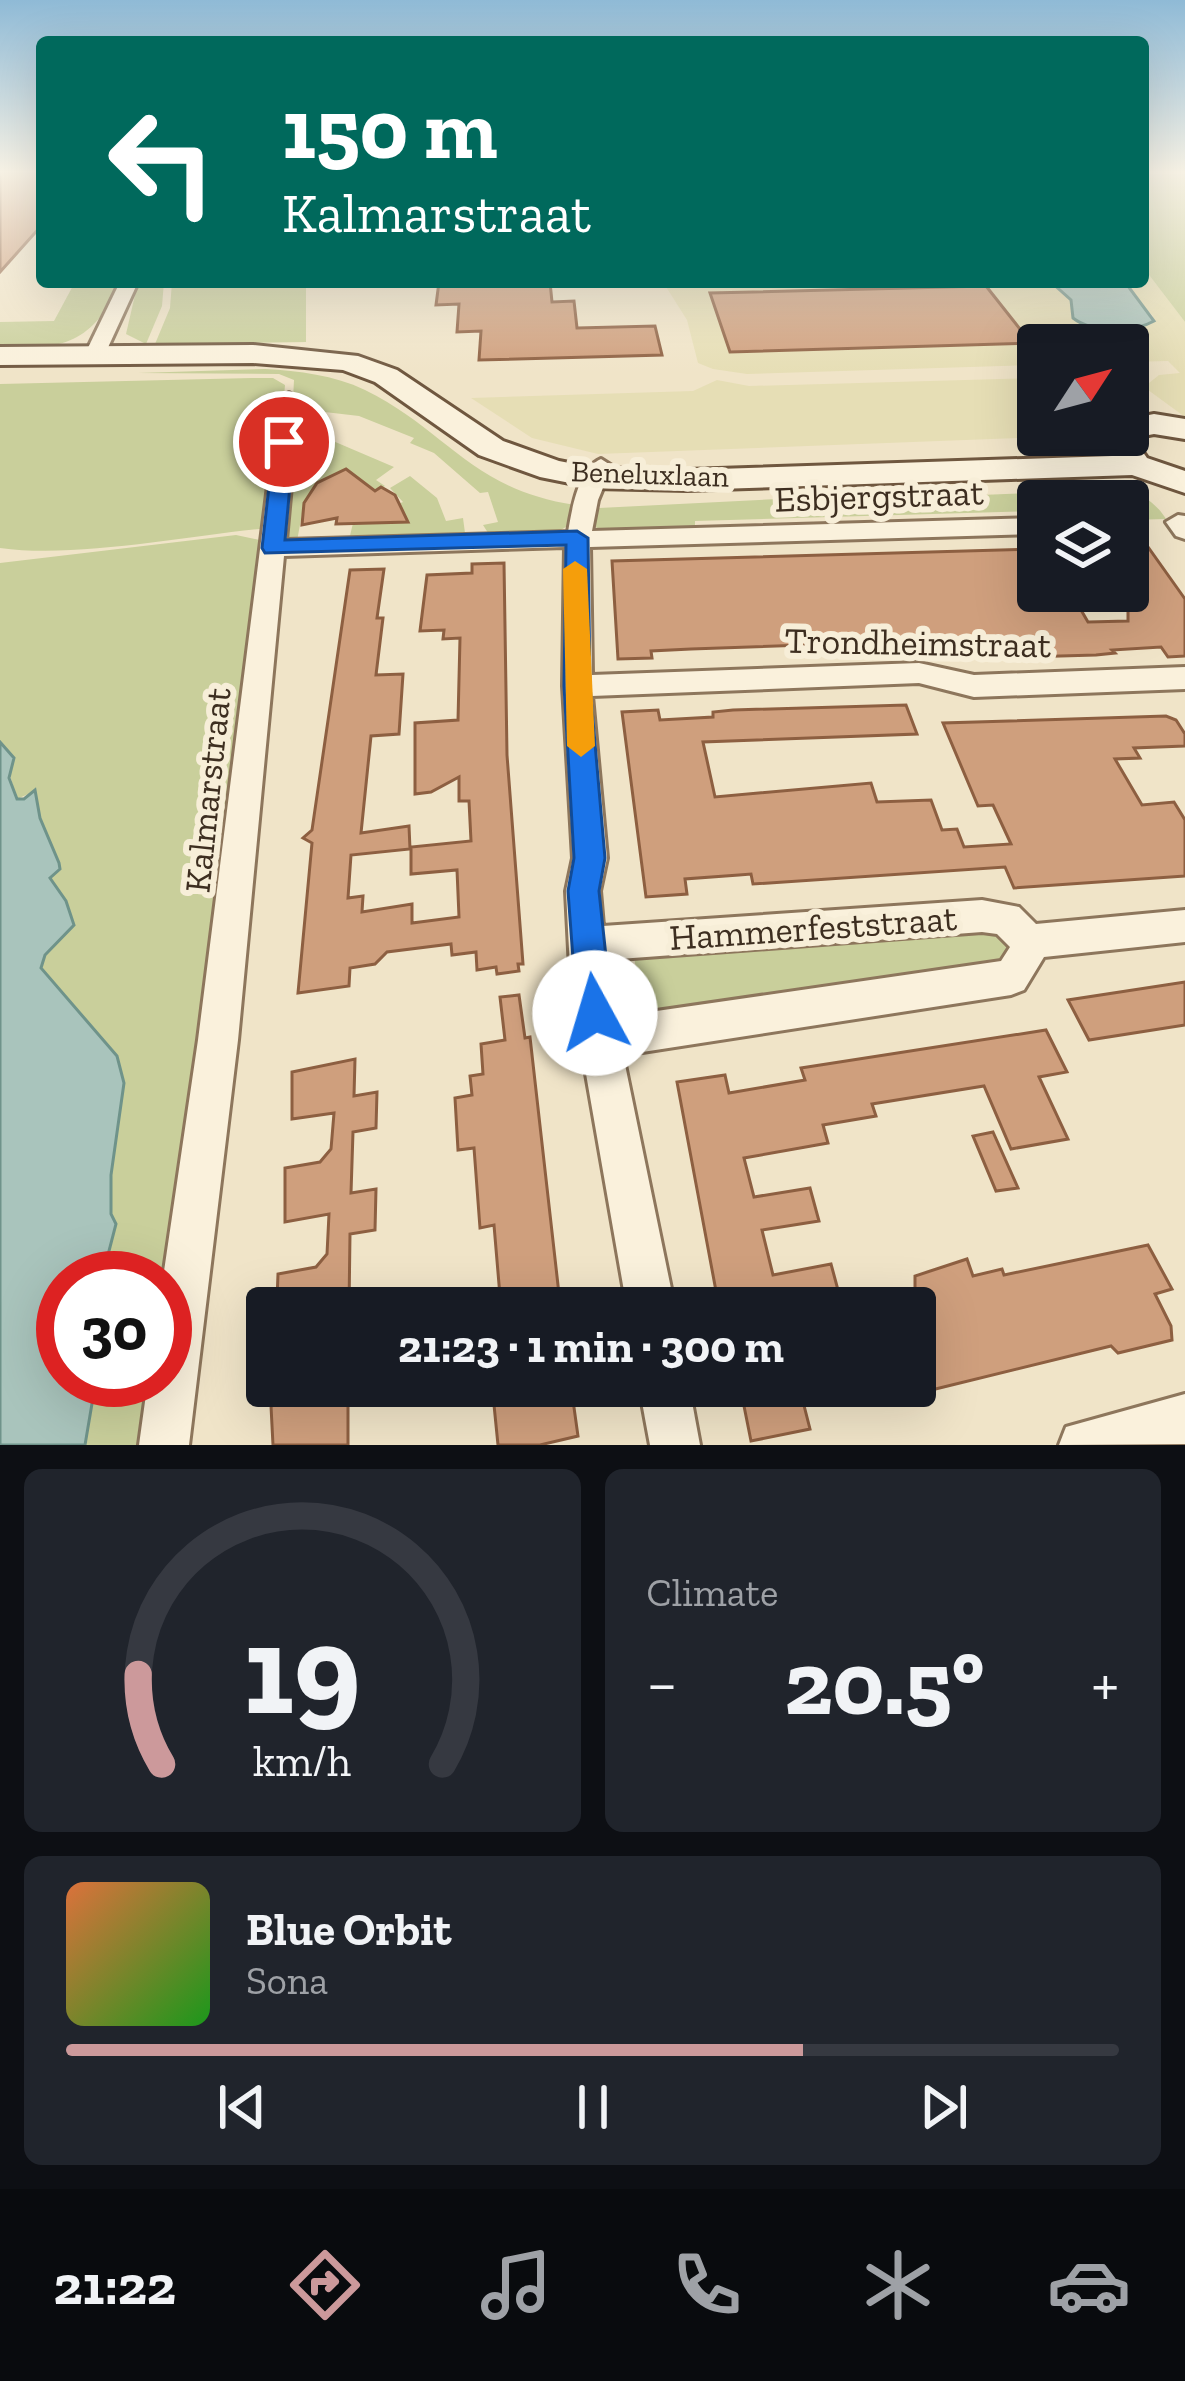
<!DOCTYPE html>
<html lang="en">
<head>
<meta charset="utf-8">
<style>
  :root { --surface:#171b24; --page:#20242c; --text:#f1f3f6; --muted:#9ea1a6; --line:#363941; --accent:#cc999b }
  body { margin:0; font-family:"Zilla Slab",serif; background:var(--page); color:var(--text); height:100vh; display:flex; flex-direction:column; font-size:45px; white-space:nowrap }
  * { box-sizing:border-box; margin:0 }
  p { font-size:39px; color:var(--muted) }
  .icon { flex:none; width:66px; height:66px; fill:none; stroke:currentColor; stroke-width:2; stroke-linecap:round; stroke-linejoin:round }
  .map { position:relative; height:1445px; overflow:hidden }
  .panel { display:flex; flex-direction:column; gap:24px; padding:24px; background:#0d0f14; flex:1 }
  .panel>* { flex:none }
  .banner { position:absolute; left:36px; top:36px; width:1113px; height:252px; border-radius:12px; box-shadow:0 12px 48px #0002; background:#00695c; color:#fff; overflow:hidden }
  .needle { width:78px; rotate:54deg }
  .fabs { position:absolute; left:1017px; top:324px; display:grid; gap:24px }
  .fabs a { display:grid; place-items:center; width:132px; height:132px; border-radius:12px; background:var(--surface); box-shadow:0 12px 48px #0002; font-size:60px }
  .speed { position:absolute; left:36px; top:1251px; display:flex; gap:24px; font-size:60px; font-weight:700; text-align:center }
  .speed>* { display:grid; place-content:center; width:156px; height:156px; border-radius:50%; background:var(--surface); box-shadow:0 12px 48px #0002; line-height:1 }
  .speed .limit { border:18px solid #d22; background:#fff; color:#111 }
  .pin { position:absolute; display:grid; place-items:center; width:102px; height:102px; color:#fff; margin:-51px; border:6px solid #fff; border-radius:50%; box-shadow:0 3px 12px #0007 }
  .me { position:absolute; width:132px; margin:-66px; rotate:354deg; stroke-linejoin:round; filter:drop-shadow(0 0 9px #0008) }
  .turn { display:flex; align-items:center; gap:42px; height:252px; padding:0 48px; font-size:54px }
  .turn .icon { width:156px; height:156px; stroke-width:2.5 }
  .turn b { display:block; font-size:84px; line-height:102px }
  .big { font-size:90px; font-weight:700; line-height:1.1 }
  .panel .widget { flex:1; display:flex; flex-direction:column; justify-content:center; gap:18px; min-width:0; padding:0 42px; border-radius:18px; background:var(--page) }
  .panel .dial { align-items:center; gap:0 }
  .dial svg { height:312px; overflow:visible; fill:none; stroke:var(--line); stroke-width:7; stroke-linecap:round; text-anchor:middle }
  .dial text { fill:var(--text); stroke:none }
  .song { display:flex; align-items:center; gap:36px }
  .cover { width:144px; height:144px; border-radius:18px; background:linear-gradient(135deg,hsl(20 70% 55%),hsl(120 70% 35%)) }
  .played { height:12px; border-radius:6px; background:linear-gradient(90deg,var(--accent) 70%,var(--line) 70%) }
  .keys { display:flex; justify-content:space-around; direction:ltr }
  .heat { display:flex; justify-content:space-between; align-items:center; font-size:66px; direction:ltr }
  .panel .tiles { flex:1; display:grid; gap:24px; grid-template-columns:1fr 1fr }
  .widget:last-child { grid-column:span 2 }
  .trip { position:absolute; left:246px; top:1287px; width:690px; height:120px; border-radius:12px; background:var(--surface); box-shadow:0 12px 48px #0002; font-weight:700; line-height:120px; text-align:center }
  .tabs { display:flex; height:192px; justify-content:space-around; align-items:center; background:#090b0e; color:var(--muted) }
  .tabs .icon { width:84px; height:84px }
  .tabs .on { color:var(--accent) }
  .tabs b { font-size:54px; color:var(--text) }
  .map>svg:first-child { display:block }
  .farmland { fill:#e6deb5 }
  .green { fill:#c9cf9b }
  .water { fill:#a9c4bc; stroke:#6f938a; stroke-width:3 }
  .building { fill:#cf9f7d; stroke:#8d5f41; stroke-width:3 }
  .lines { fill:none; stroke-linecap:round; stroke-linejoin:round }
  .street-casing { stroke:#8d765c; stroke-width:6 }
  .secondary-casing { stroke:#6f573f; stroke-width:6 }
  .street { fill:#faf1dc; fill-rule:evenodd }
  .secondary { fill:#faf1dc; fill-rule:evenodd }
  .route { fill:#1a73e8; stroke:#114b97; stroke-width:3 }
  .slow { fill:#f59e0b }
  .labels { text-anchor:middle; stroke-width:12; stroke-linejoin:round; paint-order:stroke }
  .far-street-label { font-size:30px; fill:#3d2e20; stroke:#f7eed8 }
  .street-label { font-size:36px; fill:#3d2e20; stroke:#f7eed8 }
</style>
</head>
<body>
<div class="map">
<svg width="1185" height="1445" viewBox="0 0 1185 1445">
  <rect width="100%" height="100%" fill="#f0e4c8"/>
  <g class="farmland">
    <polygon points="1143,267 1185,322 1185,417 1144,387 1159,375 1180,373 1168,361 1128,362 1128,345 1038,345 1038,365 747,374 713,369 698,363 687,320 663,282 1051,282 1071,300 1073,318 1114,327 1144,326 1152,324 1153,316 1125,286 1125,282 1143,282"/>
    <polygon points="1038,378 1038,435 1096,435 598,454 532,438 471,398 693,391 717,380 749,386"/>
  </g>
  <g class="green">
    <polygon points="1143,174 1185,174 1185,322 1143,267"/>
    <path d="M75,282h46c-30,63 -56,66 -121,67v-27l54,-1z"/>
    <polygon points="138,282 164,282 162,306 146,344 126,334"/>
    <polygon points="172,282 306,282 306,342 155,344 170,308"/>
    <path d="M265,369c34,2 69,6 100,21 82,40 105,99 210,115l-6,20 -13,8 -66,3 -7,-11 15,-3 -10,-30 -8,1 -46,-40 -24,-10 4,-5 -55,-22 -60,-7 -3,27 37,5 61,26 -18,13 9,6 -10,5 -58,-8 -13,20 -7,38 -11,-5 8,-156 -15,-6 -141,-1z"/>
    <path d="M252,378h21l12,7 -2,24 -9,7 6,2 -10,110c-80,7 -193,31 -270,20v-164z"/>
    <polygon points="410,476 437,498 446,521 463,518 465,533 459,537 349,540 353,523 403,502 390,488"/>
    <path d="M1062,485c40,-1 82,-2 104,34l-37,1 -1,-19h-55z"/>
    <polygon points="977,489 981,495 1052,492 1057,501 1038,501 1038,511 695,521 695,531 602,531 593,525 593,511 599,508"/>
    <polygon points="236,535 269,542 165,1278 102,1278 116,1224 111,1214 111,1175 117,1134 76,1012 40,968 45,955 74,925 50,878 59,864 40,818 35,791 17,799 0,742 0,563"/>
    <polygon points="994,931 1007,945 1005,966 643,1022 633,948"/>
    <polygon points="96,1380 159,1380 151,1445 85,1445"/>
  </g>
  <g class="water">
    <path d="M1051,282h74l29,39c-21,12 -62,12 -81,-3l-2,-18z"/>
    <polygon points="0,742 14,758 9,778 17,799 24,799 35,790 40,818 59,863 60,869 50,878 66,901 74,925 45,955 41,968 117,1056 124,1083 111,1175 111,1214 116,1224 102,1278 63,1278 63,1380 96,1380 85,1445 0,1445"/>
  </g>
  <g class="building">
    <polygon points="0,172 42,172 42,225 0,272"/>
    <polygon points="439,282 550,282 552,302 574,301 577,328 655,326 662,355 479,360 481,331 457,332 459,304 436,305"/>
    <polygon points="986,286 1031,343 730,352 710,293"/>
    <polygon points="346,469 375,491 381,487 395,495 408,522 336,524 337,518 302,525 304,503 317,483"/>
    <polygon points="1128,547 1148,547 1185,599 1185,656 1168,657 1161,647 1112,650 1115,653 1096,655 986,658 977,639 691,649 651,651 652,658 618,659 612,561 1038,549 1038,592 1070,591 1088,622 1128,621"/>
    <polygon points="504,563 507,755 523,964 518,964 519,971 497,974 496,967 477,970 476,952 452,955 451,944 387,952 375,964 350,968 349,986 298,993 312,843 303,838 312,830 350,570 384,569 377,618 383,618 376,675 403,674 399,734 371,736 361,833 409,826 410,849 351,855 348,898 363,896 362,912 412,904 412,923 459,917 457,870 411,874 411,847 471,841 469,801 459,801 459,777 431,792 415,794 415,723 458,720 460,638 443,639 444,630 420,631 427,575 472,573 472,564"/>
    <polygon points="906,705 917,734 703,742 715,797 871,783 877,802 931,800 942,830 957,829 964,847 1011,844 993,805 978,806 943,723 1166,716 1176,720 1185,734 1185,746 1134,748 1140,758 1115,759 1142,805 1174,802 1185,820 1185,876 1014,888 1005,867 753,884 751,874 739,875 685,879 687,894 646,897 622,712 658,710 660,720 713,717 713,712 733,710"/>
    <polygon points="1185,982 1185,1025 1089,1040 1068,1000"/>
    <polygon points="519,995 525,1038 530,1037 559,1294 529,1300 530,1308 501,1308 494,1225 480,1228 474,1148 458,1150 455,1098 472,1095 470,1076 483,1074 481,1044 505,1040 500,997"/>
    <polygon points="1046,1030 1067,1072 1039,1077 1068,1139 1011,1149 984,1086 872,1104 876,1116 823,1125 828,1143 744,1158 754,1197 810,1188 819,1221 762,1230 773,1275 831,1264 841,1301 802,1308 723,1308 720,1291 716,1291 677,1082 725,1075 729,1093 805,1080 801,1068"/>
    <polygon points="355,1059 354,1096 377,1092 376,1128 353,1132 351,1193 376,1189 375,1230 350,1234 349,1308 286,1308 277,1300 278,1274 316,1267 327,1254 329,1214 285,1222 285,1168 320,1162 331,1149 334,1113 292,1119 292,1072"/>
    <polygon points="993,1132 1018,1188 996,1191 973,1136"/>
    <polygon points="1148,1245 1172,1289 1155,1294 1171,1326 1172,1340 1118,1353 1111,1346 915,1394 915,1276 967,1259 973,1276 1002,1269 1004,1275"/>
    <polygon points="329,1386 348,1386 348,1445 273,1445 271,1406 312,1397 318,1388"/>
    <polygon points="509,1386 571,1386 578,1436 540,1445 498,1445 494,1405 510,1401"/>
    <polygon points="740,1386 799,1386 810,1429 751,1441"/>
  </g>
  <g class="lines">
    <g class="street-casing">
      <g id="street">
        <polygon points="120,282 138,282 105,354 88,358 85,354"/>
        <path d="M289,393l10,6 -13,141 282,-8c4,-23 10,-63 33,-73l11,7 -14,34 -6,31 446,-13v16l-448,13 2,128 327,-12 55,12 211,-8v22l-211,8 -55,-14 -327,13 15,162 -7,33 3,35 379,-26 37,7 17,17 149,-14v32l-141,15 -20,33 -13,5 -388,60 52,253h-48l-56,-320 -5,-97 7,-33 -10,-172 2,-139 -281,9 -46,484 -49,405h-50l9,-65h17l-2,-102 35,-238 81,-641zM982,932l15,2 13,13 -9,14 -386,56 -9,-57z"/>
        <polygon points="1178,515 1185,516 1185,539 1176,536 1166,522"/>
        <polygon points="639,1386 689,1386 700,1445 650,1445"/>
        <polygon points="1185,1394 1185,1444 1059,1445 1066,1427"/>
      </g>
    </g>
    <g class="secondary-casing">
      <polygon id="secondary" points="253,345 358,356 397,370 503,441 559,461 595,468 687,470 1112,456 1104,443 1108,436 1128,435 1128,419 1154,414 1185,419 1185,439 1154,434 1133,438 1147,458 1185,471 1185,493 1132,475 687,490 595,488 540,477 479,455 375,382 343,370 253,363 0,365 0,347"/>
    </g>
    <use href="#street" class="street"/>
    <use href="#secondary" class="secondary"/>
  </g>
  <linearGradient id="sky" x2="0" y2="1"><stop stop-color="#8fbad6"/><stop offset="0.46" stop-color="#f8f3e6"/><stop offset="1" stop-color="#f8f3e6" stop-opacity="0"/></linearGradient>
  <rect width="1185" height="374" fill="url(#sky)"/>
  <polygon class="route" points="284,436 294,442 285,540 577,531 588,538 590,686 605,858 599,891 612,1013 607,1026 595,1031 582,1026 577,1013 568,891 574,858 564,686 566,545 265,553 262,548 274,442"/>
  <polygon class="slow" points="575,561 587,569 595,746 581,757 567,746 563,569"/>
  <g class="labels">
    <g class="far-street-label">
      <text transform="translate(650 474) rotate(2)" y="10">Beneluxlaan</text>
    </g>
    <g class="street-label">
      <text transform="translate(879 495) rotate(-2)" y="13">Esbjergstraat</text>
      <text transform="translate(918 642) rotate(1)" y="13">Trondheimstraat</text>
      <text transform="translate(207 790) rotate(-84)" y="13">Kalmarstraat</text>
      <text transform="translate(813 927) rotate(-4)" y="13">Hammerfeststraat</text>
    </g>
  </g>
</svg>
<div class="fabs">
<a><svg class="needle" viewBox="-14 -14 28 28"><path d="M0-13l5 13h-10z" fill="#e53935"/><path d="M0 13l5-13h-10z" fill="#9ea1a6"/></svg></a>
<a><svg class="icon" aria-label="layers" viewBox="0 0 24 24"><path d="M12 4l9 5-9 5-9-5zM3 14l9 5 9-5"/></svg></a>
</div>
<div class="speed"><div class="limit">30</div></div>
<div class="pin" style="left:284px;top:442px;background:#d93025"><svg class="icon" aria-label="arrive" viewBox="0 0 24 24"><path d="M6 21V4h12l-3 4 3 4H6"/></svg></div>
<svg class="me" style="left:595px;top:1013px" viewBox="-20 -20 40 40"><circle r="19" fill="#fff"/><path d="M0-13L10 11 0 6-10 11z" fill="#1a73e8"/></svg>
<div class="trip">21:23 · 1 min · 300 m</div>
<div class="banner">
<div class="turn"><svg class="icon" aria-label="left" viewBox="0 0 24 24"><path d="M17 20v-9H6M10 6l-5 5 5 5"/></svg><div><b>150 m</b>Kalmarstraat</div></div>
</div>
</div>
<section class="panel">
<div class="tiles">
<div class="widget dial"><svg viewBox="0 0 100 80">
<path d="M14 69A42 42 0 1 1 86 69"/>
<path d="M14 69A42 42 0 0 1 8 46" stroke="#cc999b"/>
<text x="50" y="56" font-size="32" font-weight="700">19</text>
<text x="50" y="72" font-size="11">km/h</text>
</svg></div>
<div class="widget"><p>Climate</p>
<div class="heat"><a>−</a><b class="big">20.5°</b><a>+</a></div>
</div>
<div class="widget">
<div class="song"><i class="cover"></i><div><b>Blue Orbit</b><p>Sona</p></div></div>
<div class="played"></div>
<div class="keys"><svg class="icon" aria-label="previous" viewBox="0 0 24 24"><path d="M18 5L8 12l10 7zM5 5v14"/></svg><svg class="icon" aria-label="pause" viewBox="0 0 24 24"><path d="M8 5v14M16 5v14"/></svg><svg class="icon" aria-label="next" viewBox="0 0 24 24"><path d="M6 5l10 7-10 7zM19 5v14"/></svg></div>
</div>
</div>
</section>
<nav class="tabs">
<b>21:22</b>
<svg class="icon on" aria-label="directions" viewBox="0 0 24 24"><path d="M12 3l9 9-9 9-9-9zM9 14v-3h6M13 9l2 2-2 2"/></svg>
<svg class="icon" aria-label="music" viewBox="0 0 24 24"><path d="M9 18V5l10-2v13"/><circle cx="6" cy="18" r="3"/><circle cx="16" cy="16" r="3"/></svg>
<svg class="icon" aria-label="phone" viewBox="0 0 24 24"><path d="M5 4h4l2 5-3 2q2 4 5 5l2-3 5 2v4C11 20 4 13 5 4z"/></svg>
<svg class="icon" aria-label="climate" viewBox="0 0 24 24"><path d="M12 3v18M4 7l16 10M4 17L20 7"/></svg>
<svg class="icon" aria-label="car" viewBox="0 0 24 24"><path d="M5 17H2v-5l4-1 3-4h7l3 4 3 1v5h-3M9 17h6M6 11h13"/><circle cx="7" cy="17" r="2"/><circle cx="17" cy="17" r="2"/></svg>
</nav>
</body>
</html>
